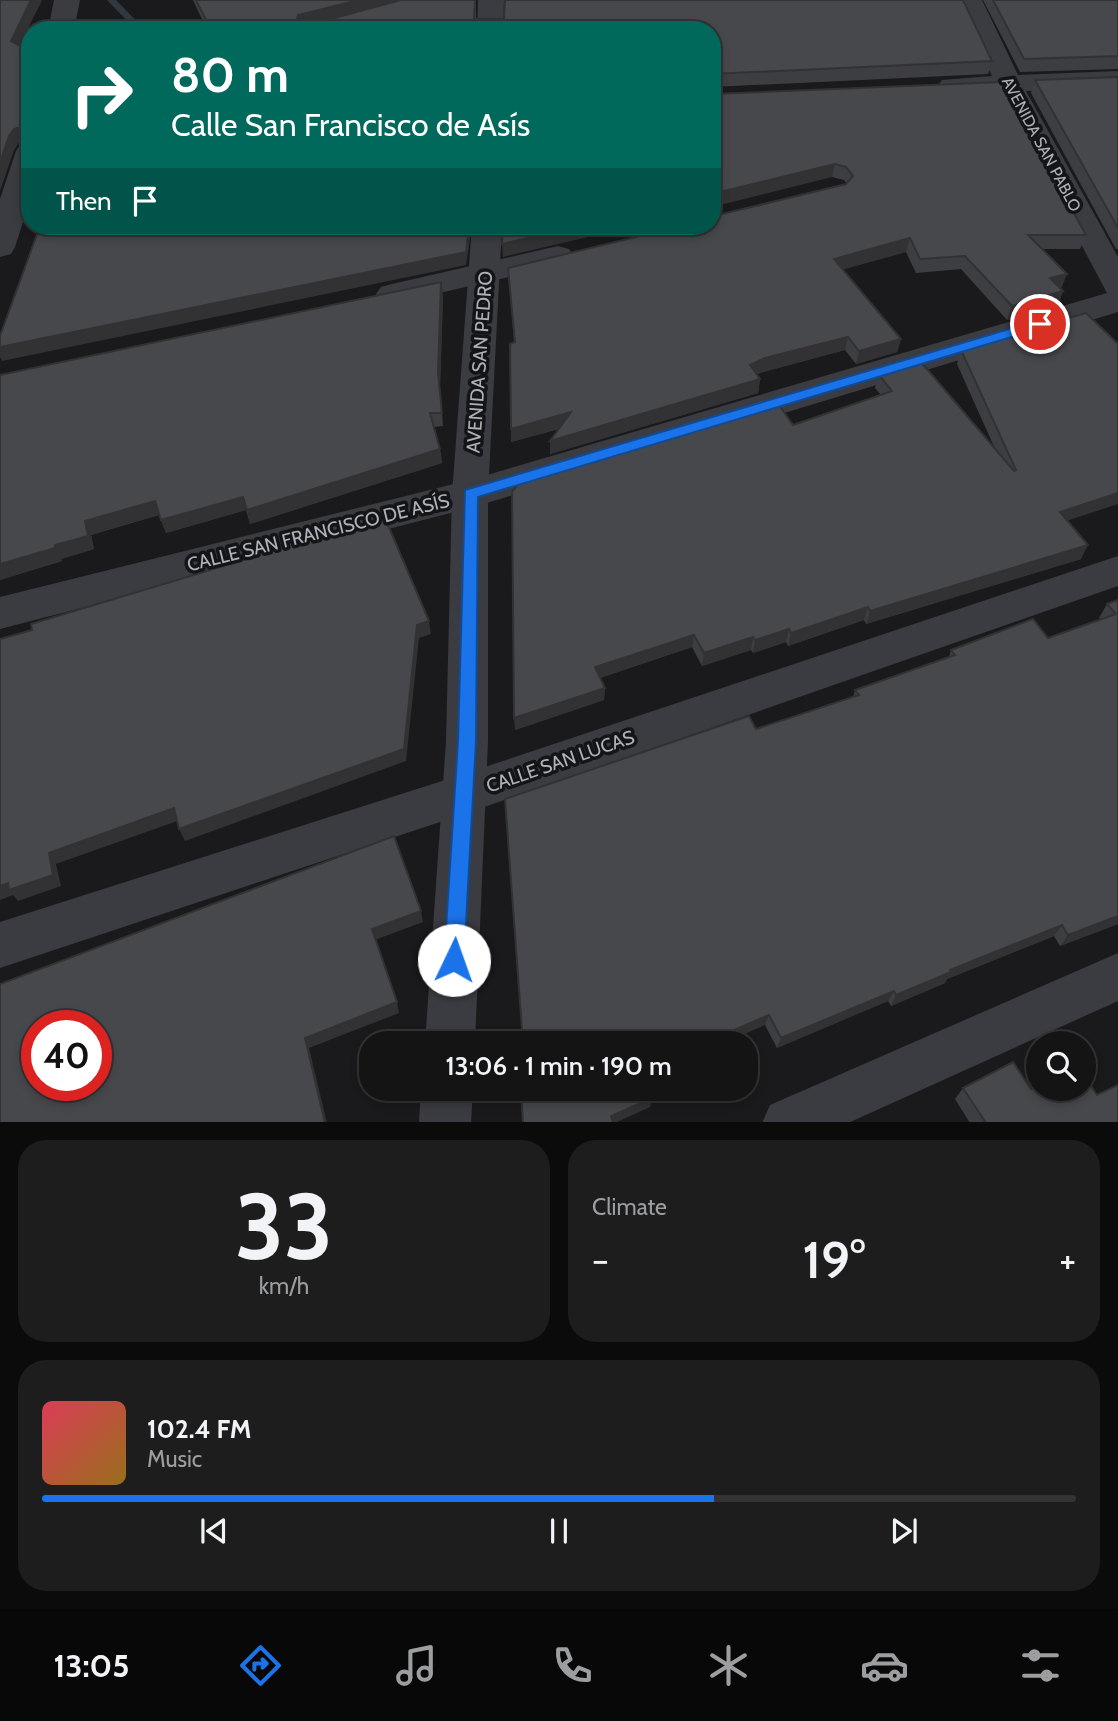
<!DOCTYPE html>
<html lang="en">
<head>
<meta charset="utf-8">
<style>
  :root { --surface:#141415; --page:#1d1d1e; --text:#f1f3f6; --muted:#9d9ea0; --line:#333334; --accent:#1a73e8 }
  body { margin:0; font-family:Cabin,sans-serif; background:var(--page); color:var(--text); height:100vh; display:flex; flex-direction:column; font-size:26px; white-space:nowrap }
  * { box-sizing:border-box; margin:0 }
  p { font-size:23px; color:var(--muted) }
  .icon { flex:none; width:38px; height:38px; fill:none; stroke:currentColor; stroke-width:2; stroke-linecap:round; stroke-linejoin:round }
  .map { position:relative; height:1122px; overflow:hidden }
  .drawer { display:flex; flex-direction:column; gap:18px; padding:18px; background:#0b0b0c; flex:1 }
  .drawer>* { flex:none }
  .guide { position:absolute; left:21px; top:21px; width:700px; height:214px; border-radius:28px; box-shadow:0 4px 10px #0003,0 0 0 2px var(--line); background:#00695c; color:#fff; overflow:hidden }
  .tools { position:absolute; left:1026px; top:1031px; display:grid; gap:14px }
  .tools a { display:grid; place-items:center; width:70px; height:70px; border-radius:50%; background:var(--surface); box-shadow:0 4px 10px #0003,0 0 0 2px var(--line); font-size:35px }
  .speed { position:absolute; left:21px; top:1010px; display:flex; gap:14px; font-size:35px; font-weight:700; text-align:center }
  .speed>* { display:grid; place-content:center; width:91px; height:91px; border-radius:50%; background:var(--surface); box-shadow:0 4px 10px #0003,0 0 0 2px var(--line); line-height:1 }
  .speed .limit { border:10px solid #d22; background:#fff; color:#111 }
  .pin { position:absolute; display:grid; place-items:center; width:60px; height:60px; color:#fff; margin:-30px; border:4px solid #fff; border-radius:50%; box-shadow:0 2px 7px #0007 }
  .me { position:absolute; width:77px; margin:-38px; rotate:3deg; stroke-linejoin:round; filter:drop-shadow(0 0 5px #0008) }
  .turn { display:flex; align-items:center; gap:24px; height:147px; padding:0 35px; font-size:32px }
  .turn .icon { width:91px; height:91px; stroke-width:2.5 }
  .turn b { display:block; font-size:49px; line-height:60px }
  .then { display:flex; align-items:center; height:66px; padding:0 35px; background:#0003; gap:14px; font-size:26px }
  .big { font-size:52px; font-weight:600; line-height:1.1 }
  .drawer .card { flex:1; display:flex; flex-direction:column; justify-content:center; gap:10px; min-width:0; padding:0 24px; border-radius:28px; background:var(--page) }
  .drawer .dial { align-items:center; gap:0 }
  .dial b { font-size:91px; line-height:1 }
  .song { display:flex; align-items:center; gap:21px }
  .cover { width:84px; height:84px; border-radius:10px; background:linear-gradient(135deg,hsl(350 70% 55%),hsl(40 70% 35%)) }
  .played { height:7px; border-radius:4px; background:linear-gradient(90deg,var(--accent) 65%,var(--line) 65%) }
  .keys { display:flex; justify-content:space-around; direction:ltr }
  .heat { display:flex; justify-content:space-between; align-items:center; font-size:38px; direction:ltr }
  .drawer .tiles { flex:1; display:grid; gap:18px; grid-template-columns:1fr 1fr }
  .card:last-child { grid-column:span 2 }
  .trip { position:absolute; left:359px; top:1031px; width:399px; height:70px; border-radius:28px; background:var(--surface); box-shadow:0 4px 10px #0003,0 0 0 2px var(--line); font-weight:600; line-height:70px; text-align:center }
  .tabs { display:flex; height:112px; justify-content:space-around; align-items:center; background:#080808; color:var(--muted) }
  .tabs .icon { width:49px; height:49px }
  .tabs .on { color:var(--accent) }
  .tabs b { font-size:32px; color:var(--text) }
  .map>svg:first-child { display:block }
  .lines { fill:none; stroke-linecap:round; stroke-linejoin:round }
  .stream { fill:#30393f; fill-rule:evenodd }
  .minor { fill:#3b3c41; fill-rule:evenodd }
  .tertiary { fill:#3b3c41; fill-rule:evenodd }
  .wall { fill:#3d3e41 }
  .shaded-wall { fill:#323235 }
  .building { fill:#47484c; stroke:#323235; stroke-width:2; fill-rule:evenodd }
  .route { fill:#1a73e8; stroke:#114b97; stroke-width:2 }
  .labels { text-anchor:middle; stroke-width:7; stroke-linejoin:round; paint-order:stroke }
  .far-street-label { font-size:16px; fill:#adb2ba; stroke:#151517 }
  .street-label { font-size:19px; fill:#adb2ba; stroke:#151517 }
</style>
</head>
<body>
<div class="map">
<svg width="1118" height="1123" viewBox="0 0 1118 1123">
  <rect width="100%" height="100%" fill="#1a1a1c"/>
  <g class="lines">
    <polygon class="stream" points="107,0 116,0 145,30 136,30"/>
    <g class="minor">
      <polygon points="54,0 80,0 74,30 48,30"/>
      <polygon points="956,0 982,0 1018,75 1118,71 1118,87 1026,91 1118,257 1118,312 470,508 0,629 0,597 470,480 1107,293 1000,92 942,92 938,86 942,80 992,76"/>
      <polygon points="30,142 30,200 15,247 11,254 0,257 0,199 16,151 20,145"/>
      <polygon points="558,246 569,249 574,256 569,263 392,304 381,301 376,294 381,287 392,284"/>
      <polygon points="1118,556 1118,586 464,814 0,968 0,922 464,774"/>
      <polygon points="1118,953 1118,1001 848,1123 762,1123 770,1105"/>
    </g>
    <g class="tertiary">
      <polygon points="478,0 504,0 503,30 477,30"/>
      <polygon points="472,226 502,226 488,494 488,741 475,1043 425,1043 446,741 452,494"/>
      <polygon points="421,1088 473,1088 471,1123 419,1123"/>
    </g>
  </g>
  <g class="wall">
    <polygon points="0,0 42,0 19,45 28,50 30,56 30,140 19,142 14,150"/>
    <polygon points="193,0 476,0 476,19 504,19 505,0 963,0 992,61 988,74 712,87 712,30 207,30"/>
    <polygon points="983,0 1118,0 1118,69 1020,72"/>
    <polygon points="1118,77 1118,249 1116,249 1031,93 1035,80"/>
    <polygon points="713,94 1086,235 1080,249 1042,249 1062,287 1060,288 1063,291 1058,305 1007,320 961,269 916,273 906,252 842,269 901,339 897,352 856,364 845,350 763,372 757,374 760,379 758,393 550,454 559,429 511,442 514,342 508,268 712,226 714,216 847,184 844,180 832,177"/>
    <polygon points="443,296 440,387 443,426 434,427 440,449 442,463 250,524 246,510 166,533 159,515 91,535 94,549 61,559 62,561 0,580 0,375"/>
    <polygon points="1086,313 1067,520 1081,559 866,624 864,620 788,646 786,642 753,653 751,650 702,666 692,647 600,678 605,688 604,700 515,730 793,425 881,395 875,388 879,375 996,451 957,364 961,350 1032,331 1033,328"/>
    <polygon points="1118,600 1118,924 1060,946 1054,936 947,979 945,983 891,1006 888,1001 777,1048 765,1025 756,729 853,697 855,690 949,657 951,650 1048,638 1101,619 1099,618 1107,604"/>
    <polygon points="963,1088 1031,1089 1097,1095 1118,1123 970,1123 955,1099"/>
  </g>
  <g class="shaded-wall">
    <polygon points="31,0 42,0 15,54 11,41"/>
    <polygon points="359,0 413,0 300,27 297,19 298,15"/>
    <polygon points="28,50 30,56 30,89 25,77"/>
    <polygon points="24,126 29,139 19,142 14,150 0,191 0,162 9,136 14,129"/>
    <polygon points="835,164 832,177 712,207 712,194"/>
    <polygon points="469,226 472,226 466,265 2,361 0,357 0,347"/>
    <polygon points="579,226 635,226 503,257 502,244"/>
    <polygon points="910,238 906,252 831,273 834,259"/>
    <polygon points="1067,274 1062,287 1045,292 1050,278"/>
    <polygon points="441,282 443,296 440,387 443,426 438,373"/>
    <polygon points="1063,291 1058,305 1007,320 1012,306"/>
    <polygon points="848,337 845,350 763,372 748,378 750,365 765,358"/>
    <polygon points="901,339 897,352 856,364 859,351"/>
    <polygon points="760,379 758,393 550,454 550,441"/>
    <polygon points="571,412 571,425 511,442 511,429"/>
    <polygon points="440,449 442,463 250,524 247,510"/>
    <polygon points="1118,493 1118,504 1054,525 1060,512"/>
    <polygon points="243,497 246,510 166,533 161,520"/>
    <polygon points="155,501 160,514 91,535 94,549 61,559 62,561 0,580 0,564 55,545 85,521"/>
    <polygon points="1088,545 1081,559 866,624 870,611"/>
    <polygon points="868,607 864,620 788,646 791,633"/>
    <polygon points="429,621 431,634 419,638 406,761 185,841 179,829 417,625"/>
    <polygon points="789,629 786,642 753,653 755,640"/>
    <polygon points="694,635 692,647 594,680 595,667"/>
    <polygon points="753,637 751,650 702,666 704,653"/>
    <polygon points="605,688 604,700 515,730 514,718"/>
    <polygon points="174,808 180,820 56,864 61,886 18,901 13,895 0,900 0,886 8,883 49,853"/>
    <polygon points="421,911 423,922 375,940 372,929"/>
    <polygon points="1118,916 1118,924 1060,946 1068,935"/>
    <polygon points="1062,925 1054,936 947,979 945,983 891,1006 896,995 950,970"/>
    <polygon points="894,991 888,1001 777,1048 781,1038"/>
    <polygon points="397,1002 399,1013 309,1048 327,1123 325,1123 305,1038"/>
    <polygon points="769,1015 765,1025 724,1043 704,1043"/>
    <polygon points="656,1088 674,1088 652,1099 650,1107 615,1123 611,1123 611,1116"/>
  </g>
  <g class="building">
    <polygon points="0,0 31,0 11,41 28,50 25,77 30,76 30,126 28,129 24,126 14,129 9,136 0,162"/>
    <polygon points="196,0 359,0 298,15 297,19 327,20 401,0 475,0 474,19 504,19 505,0 963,0 992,61 712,74 712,30 211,30"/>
    <polygon points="993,0 1118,0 1118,56 1024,59"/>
    <polygon points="1118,77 1118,228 1035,80"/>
    <polygon points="1002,82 1086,235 1028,235 1067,274 1050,278 1063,291 1012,306 965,256 920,259 910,238 834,259 901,339 859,351 848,337 765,358 750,365 760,379 550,441 571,412 511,429 510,344 515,342 508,268 681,226 712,226 712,215 714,216 846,184 853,176 846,167 835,164 712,194 712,93 713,94"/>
    <polygon points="40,226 469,226 466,252 0,347 0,336"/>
    <polygon points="503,226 579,226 502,244"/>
    <polygon points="441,282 438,373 442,413 430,413 440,449 247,510 243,497 161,520 155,501 85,521 88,536 55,545 55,548 0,564 0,375"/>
    <polygon points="1086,313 1118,344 1118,493 1060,512 1088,545 870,611 868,607 791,633 789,629 755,640 753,637 704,653 694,635 595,667 605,688 514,718 512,492 519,483 779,405 793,425 892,391 879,375 921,362 1014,471 1016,470 961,350 1035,330 1033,328"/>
    <polygon points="385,518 429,621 417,625 404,749 179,829 174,808 49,853 53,875 9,890 8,883 0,886 0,639 32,630 31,624 260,555 259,551"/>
    <polygon points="1118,600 1118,916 1068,935 1062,925 950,970 951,972 896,995 894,991 781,1038 769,1015 704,1043 523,1043 505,799 749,716 756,729 859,695 855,690 955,655 951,650 1033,619 1048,638 1116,614 1107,604"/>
    <path d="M394,836l27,75 -49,18 25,73 -92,36 20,85h-325v-139zM37,1026h59v59h-59z"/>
    <polygon points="1013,1062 1031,1089 1038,1086 1038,1088 1083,1088 1083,1074 1097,1095 1118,1085 1118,1123 986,1123 963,1088"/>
    <polygon points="521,1088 656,1088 649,1092 652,1098 611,1116 613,1123 523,1123"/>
  </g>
  <polygon class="route" points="1040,320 1047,324 1045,327 478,497 476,741 464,960 461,967 454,970 447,967 444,960 458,741 465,490"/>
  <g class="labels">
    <g class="far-street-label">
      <text transform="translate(1042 144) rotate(62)" y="6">AVENIDA SAN PABLO</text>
    </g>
    <g class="street-label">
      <text transform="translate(479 362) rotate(-86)" y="7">AVENIDA SAN PEDRO</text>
      <text transform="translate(318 532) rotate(-14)" y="7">CALLE SAN FRANCISCO DE ASÍS</text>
      <text transform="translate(560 761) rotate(-19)" y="7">CALLE SAN LUCAS</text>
    </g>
  </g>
</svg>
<div class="tools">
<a><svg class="icon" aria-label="search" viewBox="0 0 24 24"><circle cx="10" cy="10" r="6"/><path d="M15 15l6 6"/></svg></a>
</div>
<div class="speed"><div class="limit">40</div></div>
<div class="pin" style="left:1040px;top:324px;background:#d93025"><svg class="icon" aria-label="arrive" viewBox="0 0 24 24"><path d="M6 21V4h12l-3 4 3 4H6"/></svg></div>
<svg class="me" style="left:454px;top:960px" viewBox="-20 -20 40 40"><circle r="19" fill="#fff"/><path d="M0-13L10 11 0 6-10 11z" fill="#1a73e8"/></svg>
<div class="trip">13:06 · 1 min · 190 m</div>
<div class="guide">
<div class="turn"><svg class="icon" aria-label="right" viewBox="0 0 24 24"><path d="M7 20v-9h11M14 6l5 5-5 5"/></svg><div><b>80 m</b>Calle San Francisco de Asís</div></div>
<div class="then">Then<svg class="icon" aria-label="arrive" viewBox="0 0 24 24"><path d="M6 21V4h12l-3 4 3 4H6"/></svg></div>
</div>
</div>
<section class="drawer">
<div class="tiles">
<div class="card dial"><b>33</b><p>km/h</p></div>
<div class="card"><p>Climate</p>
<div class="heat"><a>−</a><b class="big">19°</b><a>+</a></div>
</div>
<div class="card">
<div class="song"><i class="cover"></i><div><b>102.4 FM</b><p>Music</p></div></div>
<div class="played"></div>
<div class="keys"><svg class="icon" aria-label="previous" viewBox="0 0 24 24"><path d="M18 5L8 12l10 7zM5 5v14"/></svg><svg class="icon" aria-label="pause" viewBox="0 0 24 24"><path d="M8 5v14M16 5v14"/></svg><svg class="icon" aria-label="next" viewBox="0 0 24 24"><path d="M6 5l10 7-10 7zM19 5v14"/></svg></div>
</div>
</div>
</section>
<nav class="tabs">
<b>13:05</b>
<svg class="icon on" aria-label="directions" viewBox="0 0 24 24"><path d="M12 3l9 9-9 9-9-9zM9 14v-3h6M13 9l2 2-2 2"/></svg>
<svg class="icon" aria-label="music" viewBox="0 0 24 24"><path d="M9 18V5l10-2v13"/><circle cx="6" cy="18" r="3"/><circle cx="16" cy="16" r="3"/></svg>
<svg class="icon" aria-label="phone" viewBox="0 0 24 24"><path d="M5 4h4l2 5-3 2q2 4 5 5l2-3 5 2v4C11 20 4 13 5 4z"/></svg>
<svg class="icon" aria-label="climate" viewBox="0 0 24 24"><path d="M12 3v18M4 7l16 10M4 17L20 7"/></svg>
<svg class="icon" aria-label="car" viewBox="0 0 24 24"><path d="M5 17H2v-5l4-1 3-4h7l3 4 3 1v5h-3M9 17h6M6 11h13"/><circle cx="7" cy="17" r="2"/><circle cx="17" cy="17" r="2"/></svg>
<svg class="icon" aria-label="filters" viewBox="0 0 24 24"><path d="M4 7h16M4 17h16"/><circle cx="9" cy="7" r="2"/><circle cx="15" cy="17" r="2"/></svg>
</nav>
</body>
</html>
